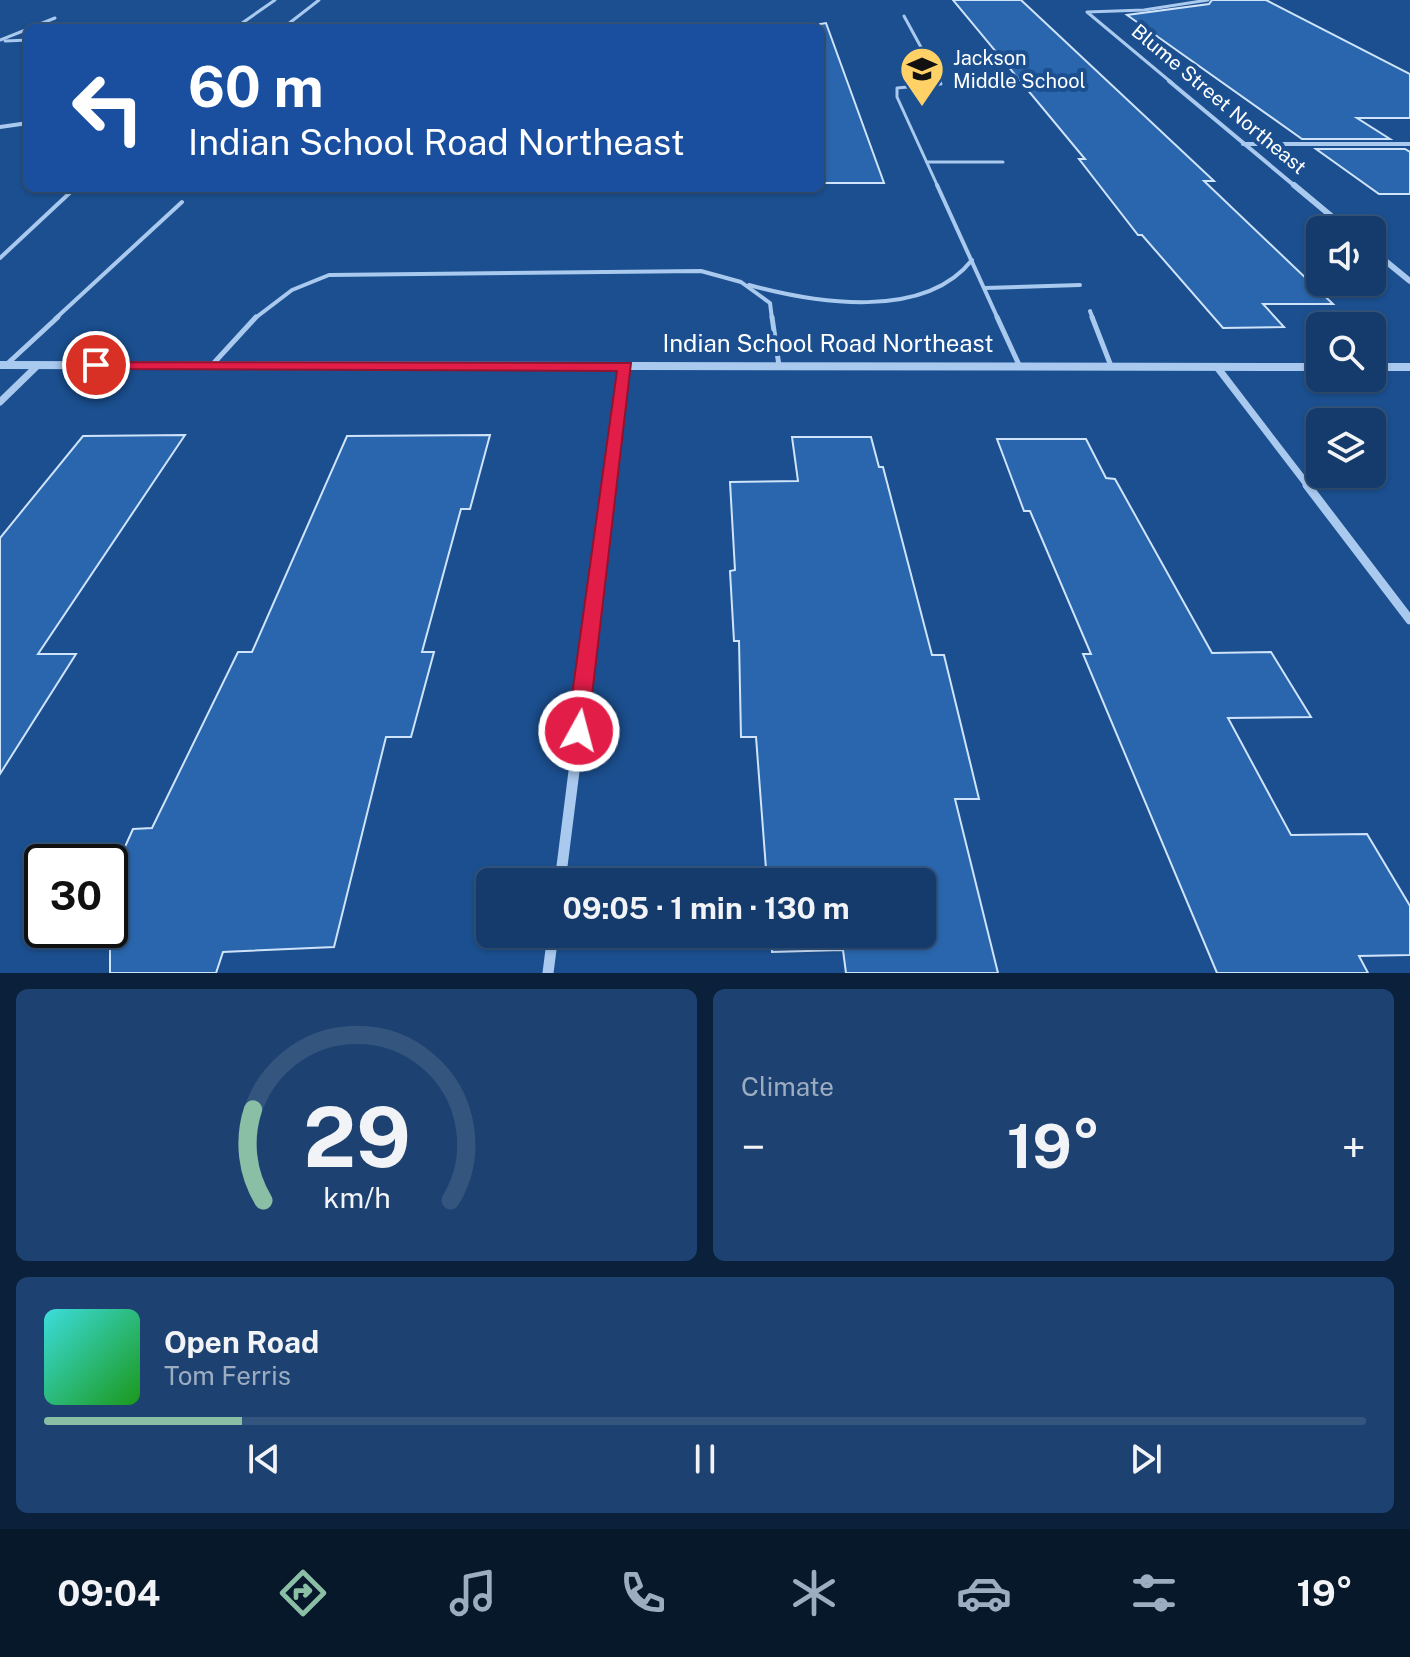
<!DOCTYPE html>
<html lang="en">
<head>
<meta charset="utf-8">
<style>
  :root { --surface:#143b6b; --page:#1d4271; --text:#f1f3f6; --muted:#9dadc1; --line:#33557e; --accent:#8abfa5 }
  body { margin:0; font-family:"Public Sans",sans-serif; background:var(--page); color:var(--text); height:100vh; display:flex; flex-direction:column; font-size:30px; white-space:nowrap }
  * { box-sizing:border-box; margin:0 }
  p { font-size:26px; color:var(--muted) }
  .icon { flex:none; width:44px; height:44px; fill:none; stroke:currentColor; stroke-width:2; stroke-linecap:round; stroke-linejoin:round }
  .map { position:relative; height:973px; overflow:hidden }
  .drawer { display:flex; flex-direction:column; gap:16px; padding:16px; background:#0b203b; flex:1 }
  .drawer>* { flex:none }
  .guide { position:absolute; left:24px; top:24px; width:800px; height:168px; border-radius:12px; box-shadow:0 2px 6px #0004,0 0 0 2px var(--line); background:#1a4fa0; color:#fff; overflow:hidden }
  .buttons { position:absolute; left:1306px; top:216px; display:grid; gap:16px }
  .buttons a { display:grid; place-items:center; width:80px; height:80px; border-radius:12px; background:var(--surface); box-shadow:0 2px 6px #0004,0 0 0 2px var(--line); font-size:40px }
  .speed { position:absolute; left:24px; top:844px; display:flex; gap:16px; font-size:40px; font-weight:700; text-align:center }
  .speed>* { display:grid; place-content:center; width:104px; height:104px; border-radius:50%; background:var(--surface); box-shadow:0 2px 6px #0004,0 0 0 2px var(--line); line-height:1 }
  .speed .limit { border:4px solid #111; border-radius:12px; background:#fff; color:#111 }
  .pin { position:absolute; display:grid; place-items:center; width:68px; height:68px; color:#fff; margin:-34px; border:4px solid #fff; border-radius:50%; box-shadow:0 2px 8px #0007 }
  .me { position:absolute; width:88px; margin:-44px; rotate:7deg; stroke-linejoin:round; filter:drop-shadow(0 0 6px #0008) }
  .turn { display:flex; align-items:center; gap:28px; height:168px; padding:0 32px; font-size:36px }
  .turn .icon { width:104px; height:104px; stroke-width:2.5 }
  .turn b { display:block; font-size:56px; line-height:68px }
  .big { font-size:60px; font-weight:700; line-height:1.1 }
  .drawer .tile { flex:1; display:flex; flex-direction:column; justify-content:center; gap:12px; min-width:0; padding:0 28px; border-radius:12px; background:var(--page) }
  .drawer .dial { align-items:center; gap:0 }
  .dial svg { height:208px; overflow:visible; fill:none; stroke:var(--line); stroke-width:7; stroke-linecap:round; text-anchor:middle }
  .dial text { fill:var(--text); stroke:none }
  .song { display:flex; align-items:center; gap:24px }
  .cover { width:96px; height:96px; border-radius:12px; background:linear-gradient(135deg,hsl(180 70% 55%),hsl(120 70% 35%)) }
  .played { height:8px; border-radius:4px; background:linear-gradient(90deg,var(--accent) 15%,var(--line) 15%) }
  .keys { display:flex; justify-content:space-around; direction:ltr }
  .heat { display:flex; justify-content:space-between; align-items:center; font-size:44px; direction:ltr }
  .drawer .tiles { flex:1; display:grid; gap:16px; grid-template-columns:1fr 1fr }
  .tile:last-child { grid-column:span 2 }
  .trip { position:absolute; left:476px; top:868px; width:460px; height:80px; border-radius:12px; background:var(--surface); box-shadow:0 2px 6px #0004,0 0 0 2px var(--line); font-weight:700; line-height:80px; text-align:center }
  .menu { display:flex; height:128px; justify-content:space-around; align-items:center; background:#08182b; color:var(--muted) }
  .menu .icon { width:56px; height:56px }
  .menu .current { color:var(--accent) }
  .menu b { font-size:36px; color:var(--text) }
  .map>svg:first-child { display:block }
  .building { fill:#2a66ad; stroke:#cfe3fa; stroke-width:2 }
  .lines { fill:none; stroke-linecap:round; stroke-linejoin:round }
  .service-far2 { stroke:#a9c9ee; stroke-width:3 }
  .service-far1 { stroke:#a9c9ee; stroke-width:4 }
  .service { stroke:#a9c9ee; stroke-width:5 }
  .minor-far5 { stroke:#a9c9ee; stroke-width:3 }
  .minor-far4 { stroke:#a9c9ee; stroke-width:4 }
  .minor-far3 { stroke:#a9c9ee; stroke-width:6 }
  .minor-far2 { stroke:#a9c9ee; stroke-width:7 }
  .minor-far1 { stroke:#a9c9ee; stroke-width:9 }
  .minor { stroke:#a9c9ee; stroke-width:11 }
  .tertiary { fill:#a9c9ee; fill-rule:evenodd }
  .route { fill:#e11d48; stroke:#92132f; stroke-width:2 }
  .labels { text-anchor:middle; stroke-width:8; stroke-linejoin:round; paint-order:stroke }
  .far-poi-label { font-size:20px; fill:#fff; stroke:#1b4f8f; text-anchor:start }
  .far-street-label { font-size:20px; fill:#fff; stroke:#1b4f8f }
  .street-label { font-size:24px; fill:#fff; stroke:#1b4f8f }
</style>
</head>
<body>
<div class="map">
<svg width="1410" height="973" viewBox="0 0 1410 973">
  <rect width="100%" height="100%" fill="#1b4f8f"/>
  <g class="building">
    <polygon points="953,0 1021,0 1214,181 1204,181 1333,304 1263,304 1284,327 1223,328 1142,235 1138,235 1079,159 1085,159"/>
    <polygon points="1212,0 1266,0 1410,74 1410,118 1357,118 1390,139 1302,139 1127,15 1209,4"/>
    <polygon points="826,23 884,183 820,183 820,24"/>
    <polygon points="1316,149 1405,149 1410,152 1410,194 1379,194"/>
    <polygon points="185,435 38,654 76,654 0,774 0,538 83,436"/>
    <polygon points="490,435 470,509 461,509 422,652 434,652 411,737 386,737 334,947 223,952 216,973 110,973 110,880 133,829 152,828 238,652 252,652 347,436"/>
    <polygon points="792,437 871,437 879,467 883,467 932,655 944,655 979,799 955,799 998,973 846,973 843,950 772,952 771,934 922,934 922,882 767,882 756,737 741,737 739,641 734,641 730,571 735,570 730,482 798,481"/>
    <polygon points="997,439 1086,439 1106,478 1115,479 1212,653 1271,652 1311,717 1228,718 1291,835 1367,834 1410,906 1410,955 1359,956 1368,973 1217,973 1083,654 1091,654 1030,511 1024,511"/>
  </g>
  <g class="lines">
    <g class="service-far2">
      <polyline points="904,16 941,84 897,88 897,97 938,187"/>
      <polyline points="283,28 319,0"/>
      <polyline points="927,162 1003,162"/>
    </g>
    <g class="service-far1">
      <polyline points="937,185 998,319"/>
      <polyline points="0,258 75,188"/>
      <path d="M749,285c66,18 175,36 223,-25"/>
      <polyline points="985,288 1080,285"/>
      <polyline points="1090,311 1093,319"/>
      <polyline points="55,319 182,202"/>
      <polyline points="254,319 292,290 329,275 701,271 741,282 770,303 772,319"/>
    </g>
    <g class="service">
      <polyline points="772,317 779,366"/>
      <polyline points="997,317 1020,367"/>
      <polyline points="1092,317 1111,366"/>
      <polyline points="6,365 58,317"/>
      <polyline points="212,365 256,317"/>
    </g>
    <g class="minor-far5">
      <polyline points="30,28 55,18"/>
      <polyline points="235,28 275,0"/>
      <polyline points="0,40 28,29"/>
      <polyline points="5,41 28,40"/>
      <polyline points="1172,83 1087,12 1144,10 1208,0"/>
    </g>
    <g class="minor-far4">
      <polyline points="1169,81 1296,187"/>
      <polyline points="0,127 28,123"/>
      <polyline points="1243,144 1410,144"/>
    </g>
    <g class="minor-far3">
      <polyline points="1294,185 1348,230"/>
      <polyline points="1372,250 1410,281"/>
    </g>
    <g class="minor-far2">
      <polyline points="1217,367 1309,487"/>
      <polyline points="0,402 38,365"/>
      <polyline points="610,487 626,366"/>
    </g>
    <g class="minor-far1">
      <polyline points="1307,485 1410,620"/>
      <polyline points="583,702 611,485"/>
    </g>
    <g class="minor">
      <polyline points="560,882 583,700"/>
      <polyline points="548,973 553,934"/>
    </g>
    <g class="tertiary">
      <polygon points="0,361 1320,363 1320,371 0,369"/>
      <rect x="1372" y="363" width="38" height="8"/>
    </g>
  </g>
  <polygon class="route" points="91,362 631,363 587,738 571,738 567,731 617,371 96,369 88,365"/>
  <defs>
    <g id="school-pin" transform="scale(2.3)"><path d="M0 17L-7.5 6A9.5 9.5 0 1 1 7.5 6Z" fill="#ffd166" stroke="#1b4f8f"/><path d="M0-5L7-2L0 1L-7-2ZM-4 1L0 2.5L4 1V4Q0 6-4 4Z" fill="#111"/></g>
  </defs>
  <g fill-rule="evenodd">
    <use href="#school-pin" x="922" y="69"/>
  </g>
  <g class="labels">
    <g class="far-poi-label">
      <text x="953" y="65">Jackson<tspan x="953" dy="23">Middle School</tspan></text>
    </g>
    <g class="far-street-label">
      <text transform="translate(1219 99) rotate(40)" y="7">Blume Street Northeast</text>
    </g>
    <g class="street-label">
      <text x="828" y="352">Indian School Road Northeast</text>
    </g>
  </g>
</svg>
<div class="buttons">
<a><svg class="icon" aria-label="sound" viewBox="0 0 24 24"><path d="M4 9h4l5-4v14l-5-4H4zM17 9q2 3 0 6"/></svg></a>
<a><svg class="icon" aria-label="search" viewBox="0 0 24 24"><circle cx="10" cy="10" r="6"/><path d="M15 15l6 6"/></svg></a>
<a><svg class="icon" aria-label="layers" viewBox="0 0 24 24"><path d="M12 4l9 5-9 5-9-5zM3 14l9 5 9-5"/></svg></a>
</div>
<div class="speed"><div class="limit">30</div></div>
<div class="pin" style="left:96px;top:365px;background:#d93025"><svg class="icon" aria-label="arrive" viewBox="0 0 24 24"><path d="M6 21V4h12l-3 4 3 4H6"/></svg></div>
<svg class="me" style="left:579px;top:731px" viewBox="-20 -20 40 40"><circle r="17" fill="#e11d48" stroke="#fff" stroke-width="3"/><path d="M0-11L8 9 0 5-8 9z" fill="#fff"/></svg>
<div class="trip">09:05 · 1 min · 130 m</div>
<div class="guide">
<div class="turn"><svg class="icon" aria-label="left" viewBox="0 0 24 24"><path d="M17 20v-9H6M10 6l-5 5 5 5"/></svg><div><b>60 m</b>Indian School Road Northeast</div></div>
</div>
</div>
<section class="drawer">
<div class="tiles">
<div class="tile dial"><svg viewBox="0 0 100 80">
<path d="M14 69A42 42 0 1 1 86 69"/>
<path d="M14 69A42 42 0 0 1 10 34" stroke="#8abfa5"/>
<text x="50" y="56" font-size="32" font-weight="700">29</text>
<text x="50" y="72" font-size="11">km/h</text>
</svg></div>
<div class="tile"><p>Climate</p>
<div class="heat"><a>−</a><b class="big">19°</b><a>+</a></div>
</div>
<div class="tile">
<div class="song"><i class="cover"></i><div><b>Open Road</b><p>Tom Ferris</p></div></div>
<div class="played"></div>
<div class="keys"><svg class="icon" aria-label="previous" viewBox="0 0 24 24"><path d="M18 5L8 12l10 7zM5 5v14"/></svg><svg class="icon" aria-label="pause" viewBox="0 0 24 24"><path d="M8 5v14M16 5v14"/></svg><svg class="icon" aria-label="next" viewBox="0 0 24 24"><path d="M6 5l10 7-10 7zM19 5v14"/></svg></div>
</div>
</div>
</section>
<nav class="menu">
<b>09:04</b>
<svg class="icon current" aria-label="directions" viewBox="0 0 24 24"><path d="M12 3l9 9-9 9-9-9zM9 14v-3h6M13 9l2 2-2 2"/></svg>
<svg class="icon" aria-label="music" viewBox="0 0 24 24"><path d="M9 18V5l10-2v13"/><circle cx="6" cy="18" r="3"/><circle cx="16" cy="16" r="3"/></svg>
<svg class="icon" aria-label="phone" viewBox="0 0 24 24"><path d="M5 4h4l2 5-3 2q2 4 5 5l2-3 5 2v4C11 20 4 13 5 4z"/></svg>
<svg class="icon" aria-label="climate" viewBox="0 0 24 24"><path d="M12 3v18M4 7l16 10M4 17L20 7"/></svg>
<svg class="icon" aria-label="car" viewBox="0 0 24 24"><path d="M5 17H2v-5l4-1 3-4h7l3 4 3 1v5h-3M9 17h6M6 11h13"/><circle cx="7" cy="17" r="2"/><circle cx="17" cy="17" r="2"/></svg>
<svg class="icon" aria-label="filters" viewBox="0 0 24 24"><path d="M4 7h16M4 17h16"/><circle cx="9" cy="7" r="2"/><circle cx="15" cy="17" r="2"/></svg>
<b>19°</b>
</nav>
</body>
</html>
